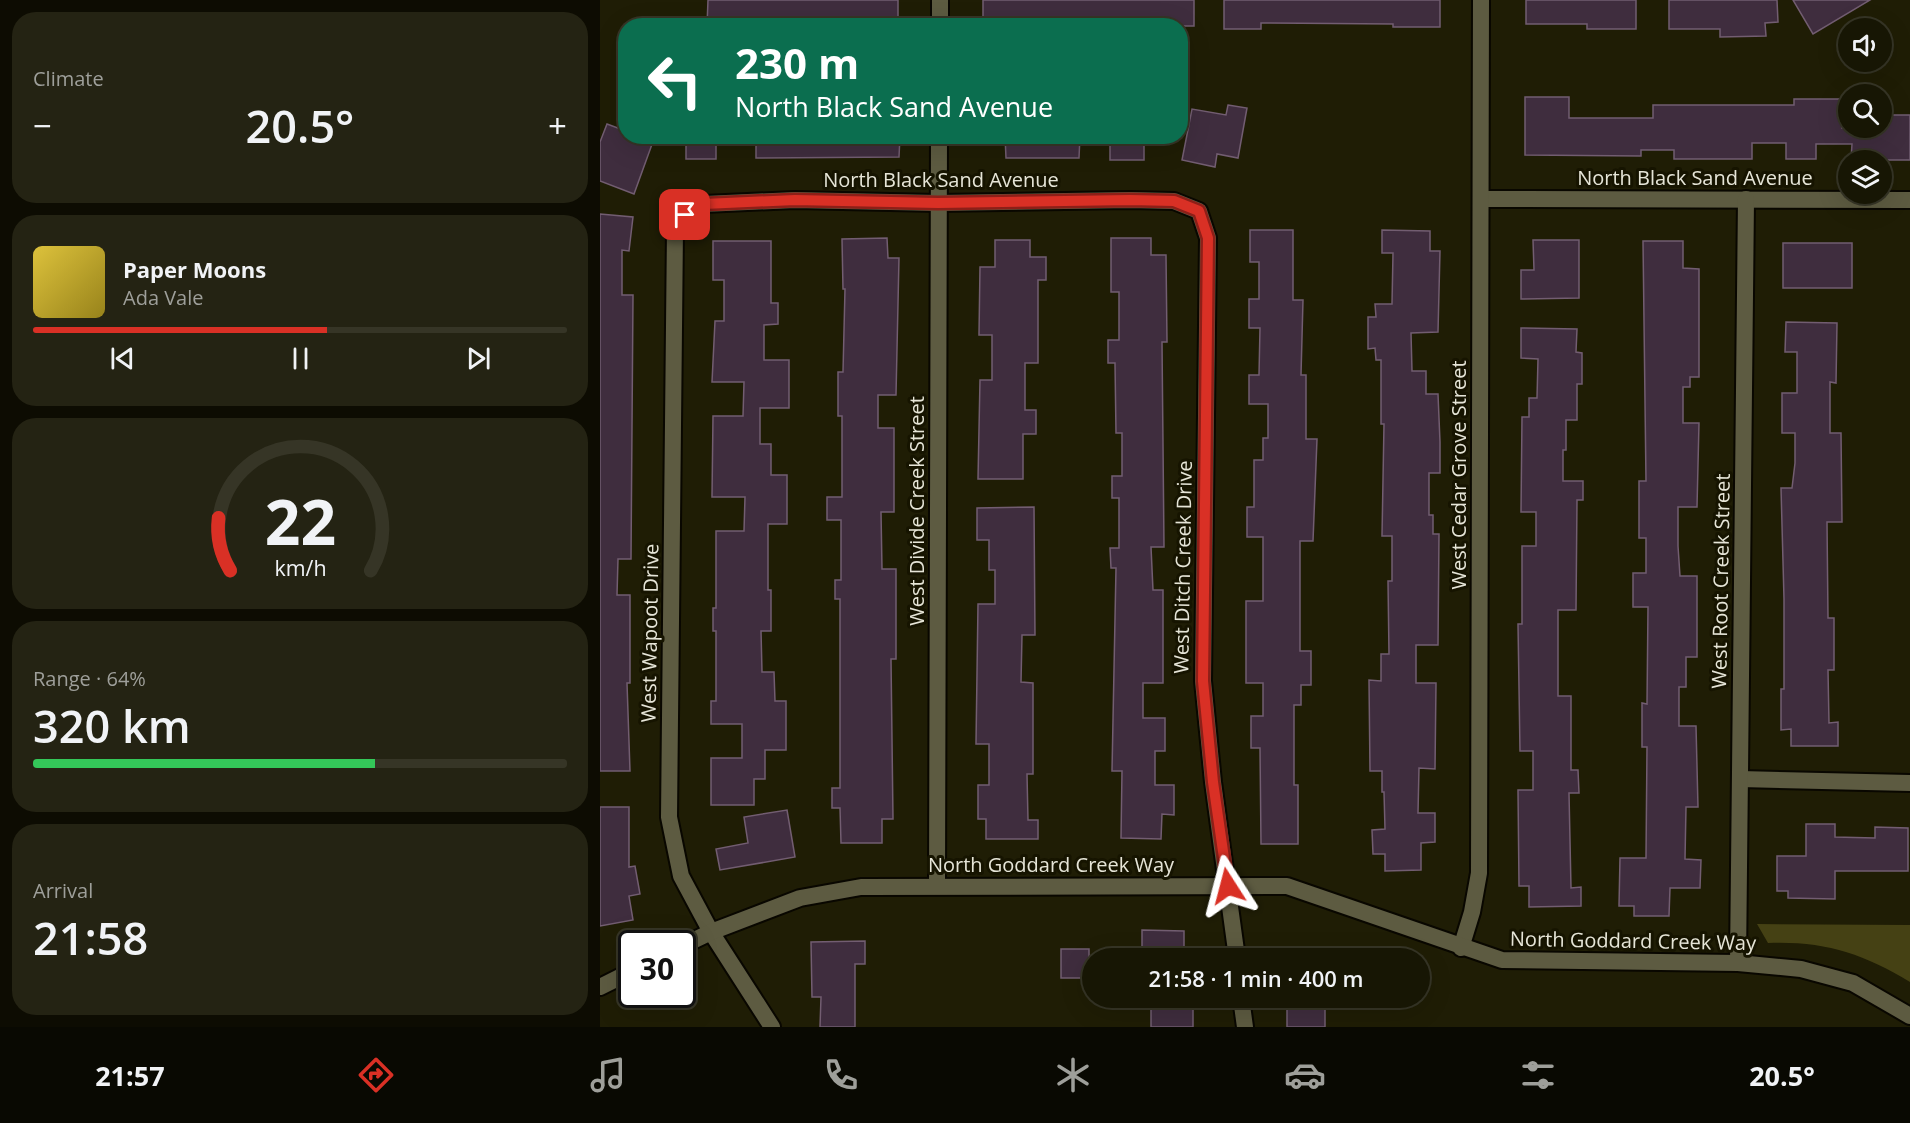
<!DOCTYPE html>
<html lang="en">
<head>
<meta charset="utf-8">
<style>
  :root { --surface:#171604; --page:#242313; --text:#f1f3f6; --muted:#9e9f9a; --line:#363526; --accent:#d93025 }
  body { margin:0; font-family:"Open Sans",sans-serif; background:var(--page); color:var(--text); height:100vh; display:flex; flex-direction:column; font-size:22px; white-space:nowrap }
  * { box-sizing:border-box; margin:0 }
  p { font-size:20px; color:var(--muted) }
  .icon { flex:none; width:33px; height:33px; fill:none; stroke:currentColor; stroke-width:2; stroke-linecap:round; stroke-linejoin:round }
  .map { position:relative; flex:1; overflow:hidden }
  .sheet { display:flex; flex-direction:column; gap:12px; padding:12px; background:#0d0c02; width:600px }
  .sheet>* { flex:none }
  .guide { position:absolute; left:18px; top:18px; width:570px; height:126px; border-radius:24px; box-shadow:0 6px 24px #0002,0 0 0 2px var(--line); background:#0b6e4f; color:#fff; overflow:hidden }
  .fabs { position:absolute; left:1238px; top:18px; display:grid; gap:12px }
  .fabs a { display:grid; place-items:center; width:54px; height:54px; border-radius:50%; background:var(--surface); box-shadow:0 6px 24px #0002,0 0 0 2px var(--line); font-size:30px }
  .speed { position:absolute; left:18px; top:930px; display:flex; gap:12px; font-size:30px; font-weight:700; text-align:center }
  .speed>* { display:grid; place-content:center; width:78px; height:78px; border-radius:50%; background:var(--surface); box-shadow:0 6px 24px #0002,0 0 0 2px var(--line); line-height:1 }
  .speed .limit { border:3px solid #111; border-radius:9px; background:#fff; color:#111 }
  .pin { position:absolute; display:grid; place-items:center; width:51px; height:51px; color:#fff; margin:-26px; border-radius:12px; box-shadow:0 3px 9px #0006 }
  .me { position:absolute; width:66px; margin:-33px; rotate:351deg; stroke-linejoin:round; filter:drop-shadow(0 0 4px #0008) }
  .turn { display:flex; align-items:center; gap:21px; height:126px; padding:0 18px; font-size:27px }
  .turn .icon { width:78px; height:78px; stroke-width:2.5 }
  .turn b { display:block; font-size:42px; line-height:51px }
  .big { font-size:45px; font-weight:600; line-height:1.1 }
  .sheet .tile { flex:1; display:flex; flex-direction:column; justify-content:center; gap:9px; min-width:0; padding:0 21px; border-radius:24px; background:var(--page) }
  .sheet .dial { align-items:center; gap:0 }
  .dial svg { height:156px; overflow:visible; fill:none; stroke:var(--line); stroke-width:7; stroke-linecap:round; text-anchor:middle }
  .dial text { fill:var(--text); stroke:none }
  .song { display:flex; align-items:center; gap:18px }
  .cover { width:72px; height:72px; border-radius:9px; background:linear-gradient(135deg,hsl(50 70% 55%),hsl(50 70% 35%)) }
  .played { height:6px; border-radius:3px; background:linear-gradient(90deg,var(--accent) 55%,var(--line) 55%) }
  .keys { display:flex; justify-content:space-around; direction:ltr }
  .heat { display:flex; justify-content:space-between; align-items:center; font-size:33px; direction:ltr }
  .charge { height:9px; border-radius:4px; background:linear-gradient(90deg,#34c759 64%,var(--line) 0) }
  .trip { position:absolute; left:482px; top:948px; width:348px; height:60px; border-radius:30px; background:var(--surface); box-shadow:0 6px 24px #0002,0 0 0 2px var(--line); font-weight:600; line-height:60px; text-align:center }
  .tab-bar { display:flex; height:96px; justify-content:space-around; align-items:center; background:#090902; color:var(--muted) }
  .tab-bar .icon { width:42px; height:42px }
  .tab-bar .on { color:var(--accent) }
  .tab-bar b { font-size:27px; color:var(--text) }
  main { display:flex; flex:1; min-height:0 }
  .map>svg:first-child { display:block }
  .green { fill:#454114 }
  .building { fill:#3f2d3e; stroke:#725d71; stroke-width:1.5 }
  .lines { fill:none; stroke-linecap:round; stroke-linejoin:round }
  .minor-casing { stroke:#090700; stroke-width:20 }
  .tertiary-casing { stroke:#090700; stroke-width:20 }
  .minor { stroke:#5d5b41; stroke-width:16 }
  .tertiary { stroke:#5d5b41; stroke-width:16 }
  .route-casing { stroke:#8d1f18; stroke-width:15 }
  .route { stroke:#d93025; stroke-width:10 }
  .labels { text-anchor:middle; stroke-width:6; stroke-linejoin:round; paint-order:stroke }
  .street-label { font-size:20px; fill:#e6e5d7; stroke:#161400 }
</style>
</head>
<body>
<main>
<section class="sheet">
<div class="tile"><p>Climate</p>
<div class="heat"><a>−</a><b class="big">20.5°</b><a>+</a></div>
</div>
<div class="tile">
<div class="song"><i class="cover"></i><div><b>Paper Moons</b><p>Ada Vale</p></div></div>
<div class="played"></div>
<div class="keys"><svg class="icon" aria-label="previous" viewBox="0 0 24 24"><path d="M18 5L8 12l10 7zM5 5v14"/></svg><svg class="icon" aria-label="pause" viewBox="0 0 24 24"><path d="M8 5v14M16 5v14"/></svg><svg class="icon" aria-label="next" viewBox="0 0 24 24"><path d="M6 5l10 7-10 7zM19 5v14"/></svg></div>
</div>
<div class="tile dial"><svg viewBox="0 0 100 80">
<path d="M14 69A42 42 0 1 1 86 69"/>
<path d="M14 69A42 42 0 0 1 8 42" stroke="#d93025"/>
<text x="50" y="56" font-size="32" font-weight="700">22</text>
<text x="50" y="72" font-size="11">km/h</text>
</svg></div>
<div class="tile"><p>Range · 64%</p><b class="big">320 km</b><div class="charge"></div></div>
<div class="tile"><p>Arrival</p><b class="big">21:58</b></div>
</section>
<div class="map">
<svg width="1310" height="1027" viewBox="0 0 1310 1027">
  <rect width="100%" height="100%" fill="#1f1d05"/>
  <path class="green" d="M1157,924l153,1v57c-48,-29 -86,-41 -142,-39z"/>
  <g class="building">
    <polygon points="108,0 298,0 298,26 155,23 155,26 107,26"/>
    <rect x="383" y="0" width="211" height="26"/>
    <polygon points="624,0 840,0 840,27 793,27 793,24 661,23 661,29 624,29"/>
    <polygon points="926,0 1036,0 1036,29 987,29 987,24 926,24"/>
    <polygon points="1069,0 1177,0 1178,22 1165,23 1166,36 1120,37 1120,29 1069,29"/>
    <polygon points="1193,0 1270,0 1213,34"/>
    <polygon points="925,97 969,97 969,118 1053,118 1053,105 1194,105 1194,99 1242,99 1242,128 1281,128 1281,115 1310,115 1310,160 1251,160 1252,144 1216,144 1216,159 1186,159 1186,143 1152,143 1152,159 1074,159 1074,150 1041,150 1041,156 925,155"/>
    <polygon points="628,105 647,108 638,158 617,154 615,167 582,160 592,109 626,115"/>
    <polygon points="7,124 26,131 26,136 55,136 34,194 0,181 0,142"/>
    <rect x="86" y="136" width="30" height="23"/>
    <polygon points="156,136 300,136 299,157 156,158"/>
    <polygon points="405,136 480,136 479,158 406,158"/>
    <rect x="510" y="136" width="34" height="24"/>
    <polygon points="0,214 33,217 29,251 22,250 22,295 33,295 31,559 18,559 17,595 30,595 30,683 27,683 30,771 0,771"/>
    <polygon points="650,230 693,230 693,300 703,300 701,375 706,375 706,439 717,439 713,541 700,541 700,651 711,651 711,685 701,685 701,705 694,705 694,785 698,785 698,844 661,844 660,748 651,748 651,716 663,716 663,683 646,683 646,601 663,601 663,537 647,537 647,507 654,507 654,460 663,460 663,438 668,438 668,404 649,404 649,375 659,375 660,328 649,328 649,299 659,299 659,262 650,262"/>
    <polygon points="782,230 830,231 830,251 840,251 838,332 811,333 812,371 826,371 826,394 838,394 840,442 840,473 829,473 829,515 833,515 833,534 839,534 838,645 816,645 816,683 836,683 835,769 819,768 818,813 835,813 835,842 821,843 821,870 785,871 785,854 773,854 772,830 785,829 784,792 782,792 782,771 770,771 769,680 781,681 781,654 789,654 788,581 792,581 792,536 782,536 784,424 781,424 781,360 776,360 775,348 768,349 768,317 776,317 775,304 792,304 793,253 782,253"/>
    <polygon points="287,238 288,258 299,258 296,395 278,395 278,428 294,428 294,512 281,512 282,569 296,569 296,659 291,659 293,819 282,819 282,843 241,843 240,808 232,808 232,788 240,788 240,599 235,599 235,580 241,580 241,520 227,520 227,497 242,497 242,416 238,416 238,372 243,372 245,289 243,289 242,239"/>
    <polygon points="511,238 551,238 551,255 566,255 567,342 562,342 564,547 551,547 553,590 563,590 563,683 543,683 543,718 565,718 565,751 555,751 555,785 574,785 574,815 562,814 561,839 521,838 522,771 512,771 516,568 511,568 510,548 519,548 519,498 512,498 512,476 522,476 522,433 516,433 515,363 508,363 508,340 519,340 519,292 511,292"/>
    <polygon points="395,240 430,240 430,257 446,257 446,280 438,280 438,363 425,363 425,410 436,410 436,434 423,434 423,479 378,479 380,380 392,380 392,335 379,335 380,267 395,267"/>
    <polygon points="933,240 979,240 979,298 921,299 921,270 934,270"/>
    <polygon points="113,241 171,241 171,303 178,303 178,324 164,325 164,360 189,360 189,408 160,408 160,444 171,444 171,475 187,475 187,524 168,524 168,590 171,590 171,631 161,631 162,672 174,672 175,701 186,701 186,750 165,750 165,779 154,779 154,805 111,805 111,758 142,758 142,724 111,724 111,701 116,701 116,631 113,631 113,608 116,608 116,531 144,531 145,497 112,497 113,416 143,416 144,382 112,382 115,321 124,321 124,280 113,280"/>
    <polygon points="1043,241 1083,241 1083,268 1099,269 1099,377 1090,377 1090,387 1083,387 1083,423 1099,423 1097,507 1078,507 1078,546 1080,576 1097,576 1097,657 1086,657 1086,687 1079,687 1079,726 1096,726 1098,807 1086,807 1085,859 1101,860 1100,888 1070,888 1069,916 1034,916 1034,906 1019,906 1020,858 1046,858 1047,747 1042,747 1042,703 1047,704 1048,607 1033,607 1033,573 1046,573 1046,538 1039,538 1039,481 1046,481"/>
    <rect x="1183" y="243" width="69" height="45"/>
    <polygon points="1186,322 1237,323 1236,383 1230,382 1230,433 1241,433 1242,522 1227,522 1228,618 1234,618 1234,670 1228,670 1229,723 1238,722 1238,746 1191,746 1191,729 1181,730 1181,689 1184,689 1184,599 1181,488 1192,488 1195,463 1195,433 1182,433 1182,393 1197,393 1197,352 1185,352"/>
    <polygon points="921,328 977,329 976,352 982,353 982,384 977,384 977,420 966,420 966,450 963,450 963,481 983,481 983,500 977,500 976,610 958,610 958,696 971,696 971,770 978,770 979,793 969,793 971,888 981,887 981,906 929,907 929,886 919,886 918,790 933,790 933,751 920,751 918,624 922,624 922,546 936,546 936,512 921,512 922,417 929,417 929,398 937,398 938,359 921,358"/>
    <polygon points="434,507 435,635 422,635 421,682 433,683 433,774 427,774 428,820 438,820 438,839 386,839 386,819 378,819 378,785 389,785 389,744 376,744 378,604 395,604 395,570 389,570 389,540 377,540 377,508"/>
    <polygon points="0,807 29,807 29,867 35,866 40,894 29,896 33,920 0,926"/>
    <polygon points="187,810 195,857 120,870 116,849 148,843 144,817"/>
    <polygon points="1206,824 1235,824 1235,837 1275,838 1275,827 1308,828 1308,871 1235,871 1235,899 1188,898 1188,891 1177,891 1177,856 1206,856"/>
    <polygon points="542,930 584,931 584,958 542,958"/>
    <polygon points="265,941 265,964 255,964 255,1027 220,1027 221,997 212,997 211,942"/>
    <rect x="461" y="949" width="28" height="29"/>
    <rect x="551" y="998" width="42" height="29"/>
    <rect x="687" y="998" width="38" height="29"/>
  </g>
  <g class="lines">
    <g class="minor-casing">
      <g id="minor">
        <polyline points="340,26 340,0"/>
        <polyline points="881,199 1310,200"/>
        <polyline points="1140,779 1310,783"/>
        <polyline points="337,885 339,136"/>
        <polyline points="861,948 872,912 879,873 881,0"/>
        <polyline points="1138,963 1146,199"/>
        <polyline points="641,998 645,1027"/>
        <polyline points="172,1027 111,932 81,876 69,817 75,229 85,215 104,204 195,200 338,203 530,200 574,201 599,211 608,238 603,681 613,782 637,958"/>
      </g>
    </g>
    <g class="tertiary-casing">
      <g id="tertiary">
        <polyline points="82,946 111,932 200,898 261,887 687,886 902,960 1138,963 1201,969 1253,983 1310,1016"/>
        <polyline points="0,987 32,971"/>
      </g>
    </g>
    <use href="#minor" class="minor"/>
    <use href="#tertiary" class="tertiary"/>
  </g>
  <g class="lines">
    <g class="route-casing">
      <polyline id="route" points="85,215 104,204 195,200 338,203 530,200 574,201 599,211 608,238 603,681 613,782 628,886"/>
    </g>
    <use href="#route" class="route"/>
  </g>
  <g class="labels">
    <g class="street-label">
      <text x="1095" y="185">North Black Sand Avenue</text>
      <text x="341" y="187">North Black Sand Avenue</text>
      <text transform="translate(859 475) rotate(-90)" y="7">West Cedar Grove Street</text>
      <text transform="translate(317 511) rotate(-90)" y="7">West Divide Creek Street</text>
      <text transform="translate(583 567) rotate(-89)" y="7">West Ditch Creek Drive</text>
      <text transform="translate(1121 581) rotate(-89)" y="7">West Root Creek Street</text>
      <text transform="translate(50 633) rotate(-89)" y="7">West Wapoot Drive</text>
      <text x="451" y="872">North Goddard Creek Way</text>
      <text transform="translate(1033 941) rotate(1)" y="7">North Goddard Creek Way</text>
    </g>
  </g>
</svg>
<div class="fabs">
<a><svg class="icon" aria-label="sound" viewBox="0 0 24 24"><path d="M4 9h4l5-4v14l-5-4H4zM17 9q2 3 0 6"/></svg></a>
<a><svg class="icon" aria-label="search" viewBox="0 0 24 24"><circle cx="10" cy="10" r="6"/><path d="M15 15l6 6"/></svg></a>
<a><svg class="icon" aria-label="layers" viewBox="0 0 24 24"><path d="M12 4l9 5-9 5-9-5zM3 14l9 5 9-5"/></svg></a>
</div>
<div class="speed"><div class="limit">30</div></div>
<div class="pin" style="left:85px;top:215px;background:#d93025"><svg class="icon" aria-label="arrive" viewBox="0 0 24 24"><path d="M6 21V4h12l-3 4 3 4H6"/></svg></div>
<svg class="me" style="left:628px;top:886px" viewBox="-20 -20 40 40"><path d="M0-17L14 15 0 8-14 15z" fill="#d93025" stroke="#fff" stroke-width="4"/></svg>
<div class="trip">21:58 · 1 min · 400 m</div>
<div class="guide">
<div class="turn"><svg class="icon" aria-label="left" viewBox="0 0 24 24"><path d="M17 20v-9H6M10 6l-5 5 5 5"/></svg><div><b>230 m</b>North Black Sand Avenue</div></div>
</div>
</div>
</main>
<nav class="tab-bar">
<b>21:57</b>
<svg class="icon on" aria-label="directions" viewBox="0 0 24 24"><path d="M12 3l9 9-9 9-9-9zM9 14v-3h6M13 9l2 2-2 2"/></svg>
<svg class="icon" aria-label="music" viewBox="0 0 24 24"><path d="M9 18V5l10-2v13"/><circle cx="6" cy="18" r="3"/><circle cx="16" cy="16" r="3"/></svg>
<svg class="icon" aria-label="phone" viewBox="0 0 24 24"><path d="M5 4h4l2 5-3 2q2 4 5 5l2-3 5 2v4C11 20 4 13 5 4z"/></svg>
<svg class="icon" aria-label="climate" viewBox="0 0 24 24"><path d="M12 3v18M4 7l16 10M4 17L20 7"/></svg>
<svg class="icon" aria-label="car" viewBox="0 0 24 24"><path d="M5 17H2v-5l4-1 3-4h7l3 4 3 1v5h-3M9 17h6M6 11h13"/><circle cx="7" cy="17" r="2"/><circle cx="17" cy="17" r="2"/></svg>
<svg class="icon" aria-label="filters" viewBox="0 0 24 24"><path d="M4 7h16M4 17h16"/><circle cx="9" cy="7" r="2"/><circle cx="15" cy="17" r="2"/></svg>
<b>20.5°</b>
</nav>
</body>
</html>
